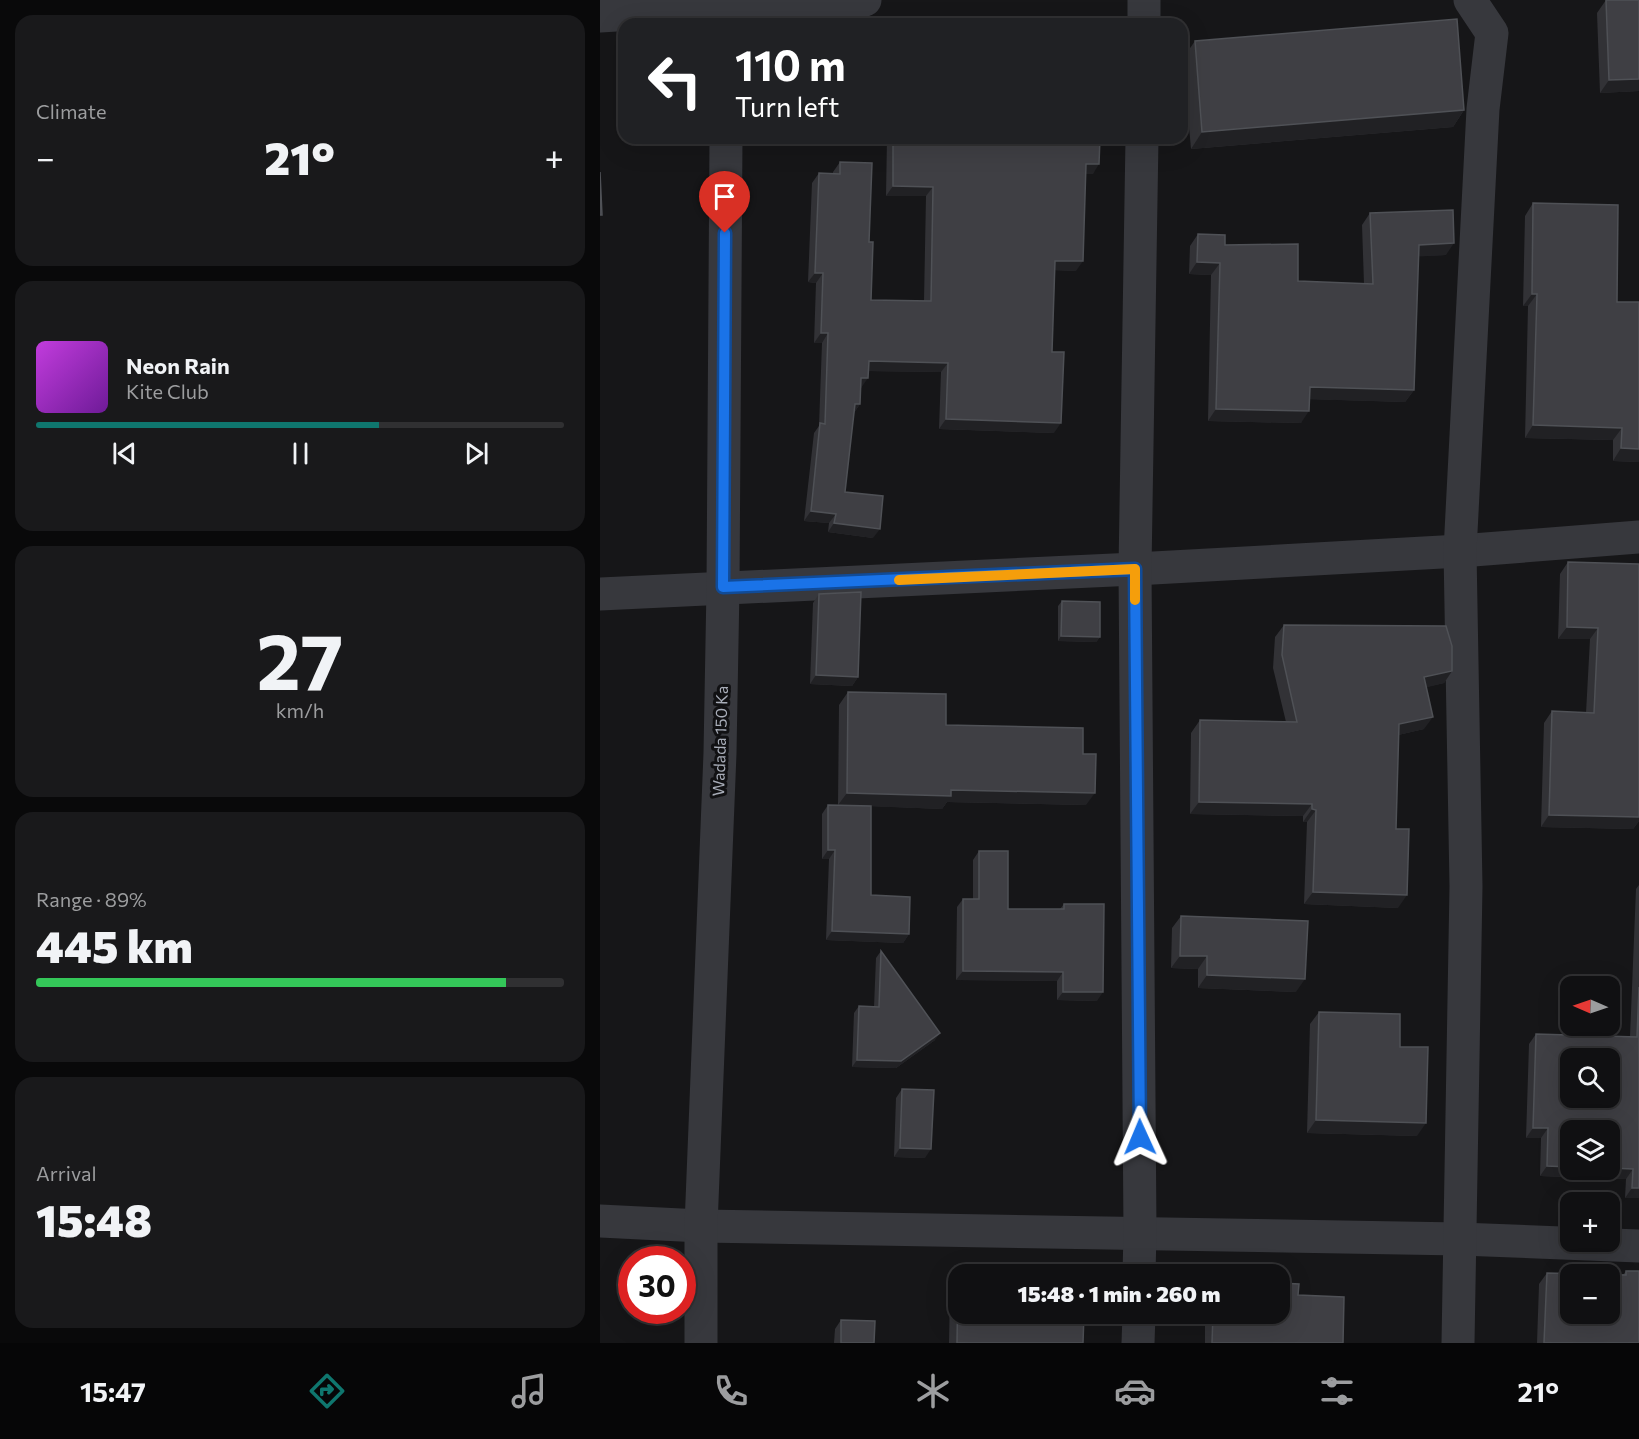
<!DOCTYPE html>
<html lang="en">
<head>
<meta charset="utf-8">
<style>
  :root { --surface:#101012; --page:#19191b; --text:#f1f3f6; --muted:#9c9d9f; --line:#303032; --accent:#0f766e }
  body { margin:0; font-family:Commissioner,sans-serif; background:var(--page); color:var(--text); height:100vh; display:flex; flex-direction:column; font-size:22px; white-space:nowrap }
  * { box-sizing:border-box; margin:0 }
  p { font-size:20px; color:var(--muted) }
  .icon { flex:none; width:33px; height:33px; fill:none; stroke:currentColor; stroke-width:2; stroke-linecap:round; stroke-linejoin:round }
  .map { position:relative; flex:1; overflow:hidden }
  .panel { display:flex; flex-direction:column; gap:15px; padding:15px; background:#09090a; width:600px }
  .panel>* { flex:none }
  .guide { position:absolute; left:18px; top:18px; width:570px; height:126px; border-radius:18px; box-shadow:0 6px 24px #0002,0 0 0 2px var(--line); background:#202124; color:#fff; overflow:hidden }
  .needle { width:39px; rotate:272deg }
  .buttons { position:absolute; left:960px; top:976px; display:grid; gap:12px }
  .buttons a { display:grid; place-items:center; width:60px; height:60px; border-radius:12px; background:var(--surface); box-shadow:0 6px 24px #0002,0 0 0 2px var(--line); font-size:30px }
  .speed { position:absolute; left:18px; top:1246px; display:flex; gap:12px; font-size:30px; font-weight:700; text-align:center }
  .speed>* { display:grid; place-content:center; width:78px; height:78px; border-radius:50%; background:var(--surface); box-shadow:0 6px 24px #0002,0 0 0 2px var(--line); line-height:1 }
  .speed .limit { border:9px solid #d22; background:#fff; color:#111 }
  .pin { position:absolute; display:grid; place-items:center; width:51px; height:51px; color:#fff; margin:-62px -26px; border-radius:50% 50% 50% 0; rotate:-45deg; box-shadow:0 0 6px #0007 }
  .pin .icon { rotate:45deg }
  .me { position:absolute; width:66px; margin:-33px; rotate:359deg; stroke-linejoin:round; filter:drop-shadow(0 0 4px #0008) }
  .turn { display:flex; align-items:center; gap:21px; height:126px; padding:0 18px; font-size:27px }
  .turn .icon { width:78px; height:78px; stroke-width:2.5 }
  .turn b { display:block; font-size:42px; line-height:51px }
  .big { font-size:45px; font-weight:800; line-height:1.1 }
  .panel .tile { flex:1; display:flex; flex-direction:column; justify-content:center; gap:9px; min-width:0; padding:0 21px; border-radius:18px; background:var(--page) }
  .panel .dial { align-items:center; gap:0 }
  .dial b { font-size:78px; line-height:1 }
  .song { display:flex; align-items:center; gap:18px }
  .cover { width:72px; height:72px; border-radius:9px; background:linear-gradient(135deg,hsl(290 70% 55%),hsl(280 70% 35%)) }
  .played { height:6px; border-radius:3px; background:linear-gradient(90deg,var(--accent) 65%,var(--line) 65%) }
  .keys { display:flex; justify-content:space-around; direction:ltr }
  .heat { display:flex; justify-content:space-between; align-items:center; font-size:33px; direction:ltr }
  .charge { height:9px; border-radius:4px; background:linear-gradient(90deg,#34c759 89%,var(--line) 0) }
  .trip { position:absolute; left:348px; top:1264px; width:342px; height:60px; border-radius:18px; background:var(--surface); box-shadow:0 6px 24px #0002,0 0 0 2px var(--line); font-weight:800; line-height:60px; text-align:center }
  .menu { display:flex; height:96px; justify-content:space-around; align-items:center; background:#060607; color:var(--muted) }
  .menu .icon { width:42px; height:42px }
  .menu .on { color:var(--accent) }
  .menu b { font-size:27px; color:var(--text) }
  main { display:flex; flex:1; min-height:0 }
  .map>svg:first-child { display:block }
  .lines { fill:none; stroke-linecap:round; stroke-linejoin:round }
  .minor { stroke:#37383d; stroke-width:33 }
  .wall { fill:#323236 }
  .shaded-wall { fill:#212124 }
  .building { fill:#3f3f44; stroke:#4f5156; stroke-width:1.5; fill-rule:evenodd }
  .route-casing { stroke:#114b97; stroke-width:15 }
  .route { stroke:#1a73e8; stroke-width:10 }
  .slow { stroke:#f59e0b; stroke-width:10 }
  .labels { text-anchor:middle; stroke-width:6; stroke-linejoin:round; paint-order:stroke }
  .street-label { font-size:16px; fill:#a8adb8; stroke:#111113 }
</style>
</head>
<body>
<main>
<section class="panel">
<div class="tile"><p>Climate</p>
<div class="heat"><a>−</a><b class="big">21°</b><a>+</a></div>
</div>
<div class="tile">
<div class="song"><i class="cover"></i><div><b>Neon Rain</b><p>Kite Club</p></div></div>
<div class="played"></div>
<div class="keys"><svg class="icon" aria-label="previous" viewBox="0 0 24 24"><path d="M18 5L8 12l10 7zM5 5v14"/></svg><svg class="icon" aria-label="pause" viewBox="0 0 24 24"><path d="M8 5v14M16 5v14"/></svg><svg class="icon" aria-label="next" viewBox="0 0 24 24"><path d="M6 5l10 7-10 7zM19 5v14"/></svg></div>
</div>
<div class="tile dial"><b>27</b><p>km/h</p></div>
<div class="tile"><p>Range · 89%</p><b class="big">445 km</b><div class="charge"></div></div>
<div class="tile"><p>Arrival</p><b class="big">15:48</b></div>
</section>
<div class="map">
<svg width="1039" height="1343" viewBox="0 0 1039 1343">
  <rect width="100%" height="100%" fill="#161618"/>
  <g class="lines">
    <g class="minor">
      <polyline points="0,16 265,0"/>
      <polyline points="544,24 544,0"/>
      <polyline points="0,594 535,569 860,551 1039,537"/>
      <polyline points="0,1221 101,1226 860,1239 1039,1246"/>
      <polyline points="539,1275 540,1232 535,569 542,138"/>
      <polyline points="101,1343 101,1226 120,753 123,587 126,138"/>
      <polyline points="538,1343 539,1314"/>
      <polyline points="858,1343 866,886 860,551 883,109 892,33 870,0"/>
    </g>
  </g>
  <g class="wall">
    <polygon points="1006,0 1039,0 1039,91 1000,93 997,13"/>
    <polygon points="595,41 864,110 853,127 591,149 583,58"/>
    <polygon points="287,138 500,138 493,174 486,174 476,271 455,270 452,352 454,433 339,429 341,372 269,371 261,388 260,388 260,404 254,413 245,492 273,538 228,532 229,523 204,521 214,433 219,426 222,343 214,343 216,283 208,282 212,183 219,173 233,174 233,172 240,162 269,242 271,300 324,301 326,196 286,196"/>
    <polygon points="933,203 1017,302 1039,462 1013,461 1013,440 925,438 928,306 923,306 925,216"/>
    <polygon points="770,213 846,255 818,256 814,390 805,402 709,399 701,423 608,421 611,275 589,274 590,246 598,234 625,245 698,281 764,284 762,225"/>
    <polygon points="968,562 1039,699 1039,821 1033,829 941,827 944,723 952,711 986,713 990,639 958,639 960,574"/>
    <polygon points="219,594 258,677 252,686 210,684 213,603"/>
    <polygon points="462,601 500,637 496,642 458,641 458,606"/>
    <polygon points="684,625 852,671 844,683 826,687 824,729 798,735 796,829 798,908 704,904 707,822 703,822 703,816 590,814 591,733 600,720 686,722 673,668 675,637"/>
    <polygon points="248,692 346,725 483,754 486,805 347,802 342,809 271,806 271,895 309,934 303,943 226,940 229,859 222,859 222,814 228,805 258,806 238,805 239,705"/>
    <polygon points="379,851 408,909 460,909 464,904 497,1001 457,1000 457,981 356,980 357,907 363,899 373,899 373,860"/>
    <polygon points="1039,885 1039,1198 1025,1198 1026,1179 940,1176 941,1138 926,1138 929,1044 936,1034 1030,1037 1036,889"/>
    <polygon points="581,916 696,992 598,988 598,969 571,968 572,928"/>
    <polygon points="281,951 335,1040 296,1068 252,1067 254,1013 259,1006 274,1007 276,958"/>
    <polygon points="719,1012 817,1136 707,1133 710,1024"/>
    <polygon points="302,1089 325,1158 294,1157 296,1098"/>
    <polygon points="456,1268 485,1275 451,1275"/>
    <polygon points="1026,1271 1039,1343 937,1343 939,1284 947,1273 1023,1275"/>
    <polygon points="358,1281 483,1343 349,1343 350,1293"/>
    <polygon points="698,1295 743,1343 605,1343 605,1314 680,1314"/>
    <polygon points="241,1320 274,1343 234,1343 235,1329"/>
  </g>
  <g class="shaded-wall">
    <polygon points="1039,79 1039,91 1000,93 1009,80"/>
    <polygon points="864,110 853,127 591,149 602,132"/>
    <polygon points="486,164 499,164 493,174 479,174"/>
    <polygon points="293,186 333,187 326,196 286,196"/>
    <polygon points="854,243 846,255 810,257 819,245"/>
    <polygon points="455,261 483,261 476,271 448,270"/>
    <polygon points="597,262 620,263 611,275 589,274"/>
    <polygon points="215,273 223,273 216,283 208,282"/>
    <polygon points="932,294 937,294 928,306 923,306"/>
    <polygon points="221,333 228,333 222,343 214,343"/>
    <polygon points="269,361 348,363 341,372 262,371"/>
    <polygon points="261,378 268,378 261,388 254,388"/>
    <polygon points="710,387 814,390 805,402 701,399"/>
    <polygon points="255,404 260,404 253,414"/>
    <polygon points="616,409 709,411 701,423 608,421"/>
    <polygon points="346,419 461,423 454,433 339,429"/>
    <polygon points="933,425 1022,428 1013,440 925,438"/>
    <polygon points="1021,448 1039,449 1039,462 1013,461"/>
    <polygon points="211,511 236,514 229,523 204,521"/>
    <polygon points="234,523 280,529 273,538 228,532"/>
    <polygon points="967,627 998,628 990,639 958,639"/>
    <polygon points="461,636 500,637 496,642 458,641"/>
    <polygon points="852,671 844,683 816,690 824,677"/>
    <polygon points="216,675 258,677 252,686 210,684"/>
    <polygon points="833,717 824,729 790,737 799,724"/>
    <polygon points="351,790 495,793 486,805 347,802 342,809 238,805 247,793"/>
    <polygon points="599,802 712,804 703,816 590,814"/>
    <polygon points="712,809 716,810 707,822 703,822"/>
    <polygon points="949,815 1039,817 1039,821 1033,829 941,827"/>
    <polygon points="228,850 235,850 229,859 222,859"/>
    <polygon points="713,892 807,895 798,908 704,904"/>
    <polygon points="232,931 309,934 303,943 226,940"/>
    <polygon points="580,956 607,956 598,969 571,968"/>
    <polygon points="363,971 463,972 457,981 356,980"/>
    <polygon points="607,975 705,979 696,992 598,988"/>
    <polygon points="463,992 503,992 497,1001 457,1000"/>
    <polygon points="340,1033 335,1040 296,1068 252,1067 257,1060"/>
    <polygon points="716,1120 826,1123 817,1136 707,1133"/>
    <polygon points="933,1128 948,1128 941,1138 926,1138"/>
    <polygon points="300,1148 331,1149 325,1158 294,1157"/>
    <polygon points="947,1166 970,1167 970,1170 1010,1170 1010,1168 1033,1169 1026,1179 940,1176"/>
    <polygon points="1032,1188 1039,1188 1039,1198 1025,1198"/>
  </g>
  <g class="building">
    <polygon points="1006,0 1039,0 1039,79 1009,80"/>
    <polygon points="857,19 864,110 602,132 595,41"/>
    <polygon points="293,138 500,138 499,164 486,164 483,261 455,261 452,352 464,352 461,423 346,419 348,363 269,361 268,378 261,378 260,404 255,404 245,492 283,496 280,529 234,523 236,514 211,511 220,423 225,424 228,333 221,333 223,273 215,273 219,173 240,174 240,162 272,163 269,242 273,242 271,300 331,301 333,187 293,186"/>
    <polygon points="0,172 2,215 0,215"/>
    <polygon points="933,203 1018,205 1017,302 1039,302 1039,449 1021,448 1022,428 933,425 937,294 932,294"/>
    <polygon points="853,210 854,243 819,245 814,390 710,387 709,411 616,409 620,263 597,262 598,234 625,235 625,245 698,244 698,281 773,284 770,213"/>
    <polygon points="968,562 1039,564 1039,817 949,815 952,711 994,713 998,628 967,627"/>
    <polygon points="261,592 258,677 216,675 219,594"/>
    <polygon points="462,601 500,602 500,637 461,636"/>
    <polygon points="684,625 846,626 852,646 852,671 824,677 833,717 799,724 796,829 809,829 807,895 713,892 716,810 712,809 712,804 599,802 600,720 697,722 682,655"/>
    <polygon points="248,692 346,694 346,725 483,728 483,754 496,754 495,793 351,790 351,796 247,793"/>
    <polygon points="228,805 271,806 271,895 310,897 309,934 232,931 235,850 228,850"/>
    <polygon points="379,851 408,851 408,909 464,909 464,904 504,904 503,992 463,992 463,972 363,971 363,899 379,899"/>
    <polygon points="581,916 708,921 705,979 607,975 607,956 580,956"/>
    <polygon points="281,951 340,1033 301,1061 257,1060 259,1006 279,1007"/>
    <path d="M1039,987v201h-7l1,-19 -23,-1v-37h-40v36l-23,-1 1,-38h-15l3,-94 101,3zM970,1059h40v39h-40z"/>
    <polygon points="719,1012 800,1014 800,1047 828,1047 826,1123 716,1120"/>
    <polygon points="302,1089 334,1090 331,1149 300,1148"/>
    <polygon points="456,1268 485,1269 485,1275 455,1275"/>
    <path d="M1026,1271h13v72h-95l3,-70 79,2zM970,1275h40v39h-40z"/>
    <polygon points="358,1281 358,1314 484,1314 483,1343 357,1343"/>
    <polygon points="680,1283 699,1284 698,1295 744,1297 743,1343 612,1343 613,1314 680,1314"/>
    <polygon points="241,1320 275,1321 274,1343 241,1343"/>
  </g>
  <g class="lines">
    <g class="route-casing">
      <polyline id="route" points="125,233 123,587 535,569 540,1137"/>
    </g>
    <use href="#route" class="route"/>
    <polyline class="slow" points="299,580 535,569 535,600"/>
  </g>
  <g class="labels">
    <g class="street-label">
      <text transform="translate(120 741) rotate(-88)" y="6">Wadada 150 Ka</text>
    </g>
  </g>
</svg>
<div class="buttons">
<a><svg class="needle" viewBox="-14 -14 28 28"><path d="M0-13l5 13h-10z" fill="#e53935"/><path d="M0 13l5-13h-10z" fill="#9c9d9f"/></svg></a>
<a><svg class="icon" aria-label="search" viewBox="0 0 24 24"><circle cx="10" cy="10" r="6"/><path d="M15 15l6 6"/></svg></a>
<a><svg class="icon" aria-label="layers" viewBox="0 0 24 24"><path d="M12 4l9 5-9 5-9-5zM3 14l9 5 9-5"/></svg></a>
<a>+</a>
<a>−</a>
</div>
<div class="speed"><div class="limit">30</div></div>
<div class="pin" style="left:125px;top:233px;background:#d93025"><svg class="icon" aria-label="arrive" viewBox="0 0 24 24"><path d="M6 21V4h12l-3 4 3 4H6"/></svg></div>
<svg class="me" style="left:540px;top:1137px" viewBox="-20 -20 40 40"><path d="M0-17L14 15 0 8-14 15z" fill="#1a73e8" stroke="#fff" stroke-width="4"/></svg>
<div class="trip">15:48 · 1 min · 260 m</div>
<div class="guide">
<div class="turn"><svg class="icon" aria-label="left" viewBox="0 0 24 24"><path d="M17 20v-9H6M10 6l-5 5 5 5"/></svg><div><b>110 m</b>Turn left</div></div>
</div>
</div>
</main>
<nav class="menu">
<b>15:47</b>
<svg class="icon on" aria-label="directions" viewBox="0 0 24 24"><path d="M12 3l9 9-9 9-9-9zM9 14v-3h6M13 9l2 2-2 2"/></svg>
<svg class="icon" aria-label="music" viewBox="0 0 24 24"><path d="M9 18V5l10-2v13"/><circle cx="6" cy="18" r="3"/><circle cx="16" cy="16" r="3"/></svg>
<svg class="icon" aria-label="phone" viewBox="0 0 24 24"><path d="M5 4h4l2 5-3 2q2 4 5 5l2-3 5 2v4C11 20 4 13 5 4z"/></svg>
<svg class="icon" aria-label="climate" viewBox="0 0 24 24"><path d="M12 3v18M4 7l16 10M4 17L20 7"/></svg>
<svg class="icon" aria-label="car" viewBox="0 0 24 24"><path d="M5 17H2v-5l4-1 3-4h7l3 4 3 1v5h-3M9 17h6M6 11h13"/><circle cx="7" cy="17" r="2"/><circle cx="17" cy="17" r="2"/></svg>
<svg class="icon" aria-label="filters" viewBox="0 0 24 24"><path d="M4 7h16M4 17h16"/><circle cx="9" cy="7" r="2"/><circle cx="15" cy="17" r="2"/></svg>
<b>21°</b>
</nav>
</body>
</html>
